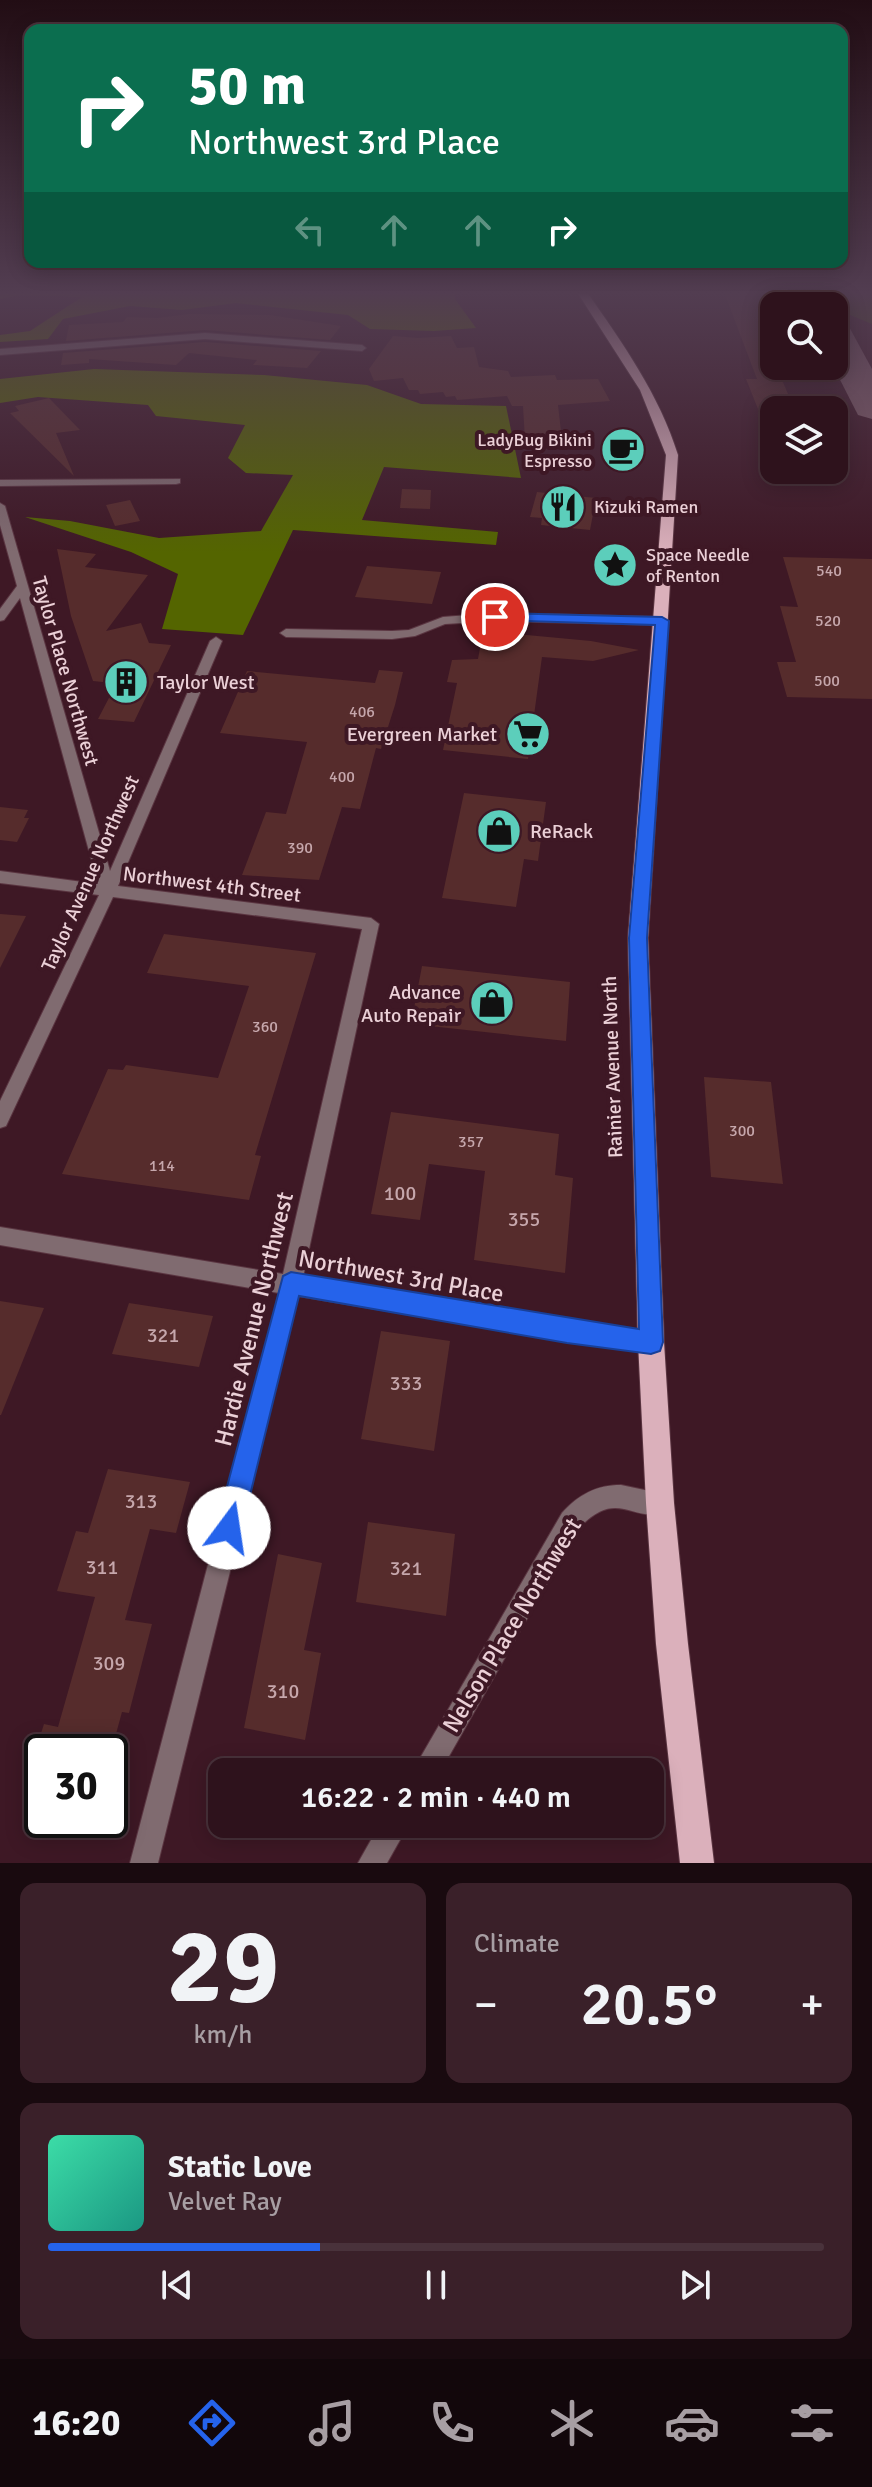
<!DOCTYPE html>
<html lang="en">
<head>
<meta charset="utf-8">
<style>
  :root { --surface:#2e121c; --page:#3a2029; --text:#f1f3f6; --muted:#a79ea3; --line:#49323b; --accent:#2563eb }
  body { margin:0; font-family:Signika,sans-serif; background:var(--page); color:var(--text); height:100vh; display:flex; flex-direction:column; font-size:30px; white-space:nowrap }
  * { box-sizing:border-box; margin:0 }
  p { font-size:26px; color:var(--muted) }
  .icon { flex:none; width:44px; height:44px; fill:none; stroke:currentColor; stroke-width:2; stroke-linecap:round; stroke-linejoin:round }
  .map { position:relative; height:1863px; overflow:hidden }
  .details { display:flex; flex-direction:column; gap:20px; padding:20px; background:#190a0f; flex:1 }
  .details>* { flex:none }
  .guide { position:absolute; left:24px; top:24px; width:824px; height:244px; border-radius:16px; box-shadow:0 4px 20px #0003,0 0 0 2px var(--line); background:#0b6e4f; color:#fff; overflow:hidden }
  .buttons { position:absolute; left:760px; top:292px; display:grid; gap:16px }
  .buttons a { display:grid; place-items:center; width:88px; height:88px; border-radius:16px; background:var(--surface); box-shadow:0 4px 20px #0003,0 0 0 2px var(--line); font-size:40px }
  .speed { position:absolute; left:24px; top:1734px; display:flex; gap:16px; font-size:40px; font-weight:700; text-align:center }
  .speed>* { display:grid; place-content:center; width:104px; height:104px; border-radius:50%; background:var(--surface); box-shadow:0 4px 20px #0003,0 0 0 2px var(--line); line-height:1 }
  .speed .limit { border:4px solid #111; border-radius:12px; background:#fff; color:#111 }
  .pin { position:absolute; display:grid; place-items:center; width:68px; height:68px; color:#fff; margin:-34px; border:4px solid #fff; border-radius:50%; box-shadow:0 2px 8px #0007 }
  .me { position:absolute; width:88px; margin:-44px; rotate:14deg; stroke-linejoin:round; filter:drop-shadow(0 0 6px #0008) }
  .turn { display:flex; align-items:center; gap:28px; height:168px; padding:0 32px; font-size:36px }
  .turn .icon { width:104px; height:104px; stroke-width:2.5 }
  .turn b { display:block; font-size:56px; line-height:68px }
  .lanes { display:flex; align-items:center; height:76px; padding:0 32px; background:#0003; justify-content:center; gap:40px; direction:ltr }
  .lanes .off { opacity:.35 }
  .big { font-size:60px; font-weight:600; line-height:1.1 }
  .details .tile { flex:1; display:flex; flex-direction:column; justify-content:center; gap:12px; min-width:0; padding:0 28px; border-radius:16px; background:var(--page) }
  .details .dial { align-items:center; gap:0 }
  .dial b { font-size:104px; line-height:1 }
  .song { display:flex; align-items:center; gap:24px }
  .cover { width:96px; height:96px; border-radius:12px; background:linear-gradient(135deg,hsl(160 70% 55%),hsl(170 70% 35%)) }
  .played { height:8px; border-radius:4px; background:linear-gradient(90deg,var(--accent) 35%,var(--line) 35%) }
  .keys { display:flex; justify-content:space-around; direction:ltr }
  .heat { display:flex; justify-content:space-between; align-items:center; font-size:44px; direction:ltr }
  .details .tiles { flex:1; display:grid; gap:20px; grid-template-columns:1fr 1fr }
  .tile:last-child { grid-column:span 2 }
  .trip { position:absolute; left:208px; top:1758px; width:456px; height:80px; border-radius:16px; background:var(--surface); box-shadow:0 4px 20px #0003,0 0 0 2px var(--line); font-weight:600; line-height:80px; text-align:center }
  .menu { display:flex; height:128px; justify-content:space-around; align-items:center; background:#12070b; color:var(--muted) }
  .menu .icon { width:56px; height:56px }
  .menu .selected { color:var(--accent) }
  .menu b { font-size:36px; color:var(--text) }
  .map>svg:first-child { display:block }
  .green { fill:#3f4b0f }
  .forest { fill:#546500 }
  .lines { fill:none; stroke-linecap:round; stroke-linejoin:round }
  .taxiway { fill:#84626c; fill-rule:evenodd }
  .building { fill:#562c2c }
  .minor-casing { stroke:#5a3541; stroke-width:2 }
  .primary-casing { stroke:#5a3541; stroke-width:2 }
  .minor { fill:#806b70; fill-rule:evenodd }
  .primary { fill:#dbb0bb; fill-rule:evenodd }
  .route { fill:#2563eb; stroke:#184099; stroke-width:2 }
  .labels { text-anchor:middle; stroke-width:8; stroke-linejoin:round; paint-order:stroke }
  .number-label { font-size:16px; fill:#c6a7ac }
  .far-poi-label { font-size:18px; fill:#ebd0d7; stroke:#3e1825; text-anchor:start }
  .street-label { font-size:20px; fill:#ebd0d7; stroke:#3e1825 }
  .poi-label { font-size:20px; fill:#ebd0d7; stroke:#3e1825; text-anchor:start }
  .near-number-label { font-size:20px; fill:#c6a7ac }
  .near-street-label { font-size:24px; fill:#ebd0d7; stroke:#3e1825 }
</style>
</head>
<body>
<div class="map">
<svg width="872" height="1863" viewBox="0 0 872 1863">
  <rect width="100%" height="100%" fill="#3e1825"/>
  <polygon class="green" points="872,292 872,324 843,312 831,292"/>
  <g class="forest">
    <polygon points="0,292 455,292 455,299 476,328 434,331 370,329 348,315 236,303 182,310 130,306 63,319 48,339 0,342 0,335 30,331 82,297 20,295 0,299"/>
    <polygon points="94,369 264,375 367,385 421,404 506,406 521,478 384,467 362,520 498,532 496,545 293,530 243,635 162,629 178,574 131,552 25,517 70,521 159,538 261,531 293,475 246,473 228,458 245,425 156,416 148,405 38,397 0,403 0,379"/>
  </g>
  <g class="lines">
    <polygon class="taxiway" points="834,320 847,323 872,369 872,419 858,415 833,366"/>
  </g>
  <g class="building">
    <polygon points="724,292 758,292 774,333 774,379 782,380 795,410 774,410 774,449 746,379 757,379"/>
    <polygon points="189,314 270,315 341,326 330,340 205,330 66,341 69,325 123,322 127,317 157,318"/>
    <polygon points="393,336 418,338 451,336 457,348 474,347 479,367 508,371 511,377 555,375 557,380 598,379 610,401 558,405 562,440 525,440 523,406 512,406 507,396 457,400 455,396 446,397 443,392 420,394 418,390 409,390 403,378 374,381 369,369"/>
    <polygon points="205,342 321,351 307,368 253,365 257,360 189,353 176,365 89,359 89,363 61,365 63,353"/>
    <polygon points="49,398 80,430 56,433 74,476 10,413 19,411 15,406"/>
    <polygon points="402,489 431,490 430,509 400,508"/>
    <polygon points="537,492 596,498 590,530 541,525 542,518 530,517"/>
    <polygon points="130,500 140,521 115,526 106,505"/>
    <polygon points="57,549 96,554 85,567 148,575 106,631 141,623 149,643 171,645 134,722 98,719 111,694 106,694 112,683 93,681 71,616"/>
    <polygon points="783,557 872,559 872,699 787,697 777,662 796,662 780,606 798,607"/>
    <polygon points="367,566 441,572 432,604 355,597"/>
    <polygon points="483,631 591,641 639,650 593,661 542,657 528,759 443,750 457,683 447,682 452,660 478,659"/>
    <polygon points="379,670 403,672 395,705 381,749 376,748 360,809 342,807 319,880 242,875 266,812 286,814 307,742 220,733 247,671 375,683"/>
    <polygon points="464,793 546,802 538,861 524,859 516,907 442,898"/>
    <polygon points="0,807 28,810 24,818 29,818 17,842 0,840"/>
    <polygon points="0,914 26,916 0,968"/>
    <polygon points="164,934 316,953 255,1155 261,1156 249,1200 62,1174 108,1069 123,1070 126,1065 218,1078 249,986 147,973"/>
    <polygon points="422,966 570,982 566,1041 411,1024"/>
    <polygon points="704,1077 771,1082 783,1184 711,1177"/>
    <polygon points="391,1112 559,1134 555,1175 573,1178 565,1273 474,1260 485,1171 429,1164 420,1220 371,1214"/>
    <polygon points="0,1301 44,1308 1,1415 0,1415"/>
    <polygon points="129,1303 213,1316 199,1367 112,1354"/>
    <polygon points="381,1331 450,1341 434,1451 361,1439"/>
    <polygon points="108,1469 190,1482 176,1533 150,1529 125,1620 152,1624 129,1713 122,1712 111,1752 35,1752 44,1724 58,1727 95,1597 57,1591 76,1531 88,1533"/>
    <polygon points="368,1522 455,1534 446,1616 356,1602"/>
    <polygon points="278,1554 322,1563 304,1650 321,1653 305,1740 244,1728"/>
  </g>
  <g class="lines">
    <g class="minor-casing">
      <g id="minor">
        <polygon points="205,333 362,345 366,348 362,351 205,339 0,355 0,349"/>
        <polygon points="180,479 180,483 176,484 0,486 0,480"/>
        <polygon points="0,503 5,506 110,871 210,641 216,637 222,641 118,886 371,918 379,924 303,1277 567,1321 651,1331 658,1335 662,1342 658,1349 651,1353 567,1341 298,1296 158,1863 130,1863 279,1293 0,1245 0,1227 283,1274 362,929 113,897 6,1126 0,1128 0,1101 99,895 0,883 0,871 98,884 20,598 4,620 0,621 0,609 17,586 0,525"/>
        <polygon points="495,613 662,617 668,621 662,625 495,621 445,624 415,636 392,639 286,637 280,633 286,629 392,631 409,630 443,617"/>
        <path d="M621,1485l47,10 4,8 -4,8c-36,15 -49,-26 -90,18l-138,243h-28l150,-259c16,-18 34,-28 59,-28z"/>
        <polygon points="380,1824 409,1824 387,1863 358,1863"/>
      </g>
    </g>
    <g class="primary-casing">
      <path id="primary" d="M577,292h10c36,52 72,102 91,163l-30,483 16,404 10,161 14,141 26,219h-34l-24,-219 -10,-141 -8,-161 -10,-404 38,-483 -26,-65z"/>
    </g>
    <use href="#minor" class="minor"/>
    <use href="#primary" class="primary"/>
  </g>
  <linearGradient id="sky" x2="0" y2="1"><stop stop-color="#220d14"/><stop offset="0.53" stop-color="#523d51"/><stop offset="1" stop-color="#523d51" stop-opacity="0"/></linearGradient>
  <rect width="872" height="553" fill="url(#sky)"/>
  <polygon class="route" points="495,613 662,617 669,621 647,938 663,1342 660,1351 651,1354 567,1343 299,1296 242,1528 238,1537 229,1541 220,1537 216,1528 283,1276 291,1272 639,1329 629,938 655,625 490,620 488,617"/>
  <defs>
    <g id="cafe-disc" transform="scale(2.3)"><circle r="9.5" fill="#5ccebb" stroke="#3e1825"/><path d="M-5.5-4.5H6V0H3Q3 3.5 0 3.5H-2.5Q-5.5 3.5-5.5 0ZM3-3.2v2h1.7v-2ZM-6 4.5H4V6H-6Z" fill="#111"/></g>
    <g id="restaurant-disc" transform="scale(2.3)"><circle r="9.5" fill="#5ccebb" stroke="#3e1825"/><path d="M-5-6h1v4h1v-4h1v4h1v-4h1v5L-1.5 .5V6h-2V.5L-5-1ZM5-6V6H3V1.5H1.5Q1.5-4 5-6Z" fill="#111"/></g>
    <g id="sight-disc" transform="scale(2.3)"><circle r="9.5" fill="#5ccebb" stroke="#3e1825"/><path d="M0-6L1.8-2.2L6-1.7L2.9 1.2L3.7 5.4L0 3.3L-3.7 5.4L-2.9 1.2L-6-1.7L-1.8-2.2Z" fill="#111"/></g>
    <g id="building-disc" transform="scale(2.3)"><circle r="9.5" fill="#5ccebb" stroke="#3e1825"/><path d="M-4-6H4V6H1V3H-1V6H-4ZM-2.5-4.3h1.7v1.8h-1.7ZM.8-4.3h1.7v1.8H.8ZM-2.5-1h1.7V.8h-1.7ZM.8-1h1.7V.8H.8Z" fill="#111"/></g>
    <g id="supermarket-disc" transform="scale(2.3)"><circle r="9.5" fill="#5ccebb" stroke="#3e1825"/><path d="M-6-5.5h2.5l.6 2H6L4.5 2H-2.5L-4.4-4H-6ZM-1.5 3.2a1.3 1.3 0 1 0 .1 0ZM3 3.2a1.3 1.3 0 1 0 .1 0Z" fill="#111"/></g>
    <g id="shop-disc" transform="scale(2.3)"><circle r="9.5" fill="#5ccebb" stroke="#3e1825"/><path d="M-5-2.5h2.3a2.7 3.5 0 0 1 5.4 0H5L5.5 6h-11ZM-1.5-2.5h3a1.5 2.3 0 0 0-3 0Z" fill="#111"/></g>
  </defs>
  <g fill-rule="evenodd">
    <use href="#cafe-disc" x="623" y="450"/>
    <use href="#restaurant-disc" x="563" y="507"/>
    <use href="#sight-disc" x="615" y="565"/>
    <use href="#building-disc" x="126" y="682"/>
    <use href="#supermarket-disc" x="528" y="734"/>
    <use href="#shop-disc" x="499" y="831"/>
    <use href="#shop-disc" x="492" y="1003"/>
  </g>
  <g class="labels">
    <g class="number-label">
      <text x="829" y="576">540</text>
      <text x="828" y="626">520</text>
      <text x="827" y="686">500</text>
      <text x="362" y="717">406</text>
      <text x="342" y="782">400</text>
      <text x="300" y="853">390</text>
      <text x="265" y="1032">360</text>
      <text x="742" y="1136">300</text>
      <text x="471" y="1147">357</text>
      <text x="162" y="1171">114</text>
    </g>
    <g class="far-poi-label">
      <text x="592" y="446" text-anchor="end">LadyBug Bikini<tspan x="592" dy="21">Espresso</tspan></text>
      <text x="594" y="513">Kizuki Ramen</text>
      <text x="646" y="561">Space Needle<tspan x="646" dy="21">of Renton</tspan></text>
    </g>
    <g class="street-label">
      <text transform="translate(66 671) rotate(74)" y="7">Taylor Place Northwest</text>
      <text transform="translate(90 873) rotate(-66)" y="7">Taylor Avenue Northwest</text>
      <text transform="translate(212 884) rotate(7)" y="7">Northwest 4th Street</text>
      <text transform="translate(612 1067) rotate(-92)" y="7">Rainier Avenue North</text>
    </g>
    <g class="poi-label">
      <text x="157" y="689">Taylor West</text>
      <text x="497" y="741" text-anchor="end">Evergreen Market</text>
      <text x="530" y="838">ReRack</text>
      <text x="461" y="999" text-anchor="end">Advance<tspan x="461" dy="23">Auto Repair</tspan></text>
    </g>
    <g class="near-number-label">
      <text x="400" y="1200">100</text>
      <text x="524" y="1226">355</text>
      <text x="163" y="1342">321</text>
      <text x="406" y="1390">333</text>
      <text x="141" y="1508">313</text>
      <text x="102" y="1574">311</text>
      <text x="406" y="1575">321</text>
      <text x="109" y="1670">309</text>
      <text x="283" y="1698">310</text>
    </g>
    <g class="near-street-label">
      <text transform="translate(401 1276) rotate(10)" y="8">Northwest 3rd Place</text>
      <text transform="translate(254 1319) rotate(-76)" y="8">Hardie Avenue Northwest</text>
      <text transform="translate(512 1625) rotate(-59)" y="8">Nelson Place Northwest</text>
    </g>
  </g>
</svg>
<div class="buttons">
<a><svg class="icon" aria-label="search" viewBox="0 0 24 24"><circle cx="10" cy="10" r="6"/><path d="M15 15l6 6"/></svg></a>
<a><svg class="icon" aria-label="layers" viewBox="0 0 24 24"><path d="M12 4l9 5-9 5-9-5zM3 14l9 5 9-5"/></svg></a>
</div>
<div class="speed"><div class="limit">30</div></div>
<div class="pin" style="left:495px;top:617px;background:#d93025"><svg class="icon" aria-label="arrive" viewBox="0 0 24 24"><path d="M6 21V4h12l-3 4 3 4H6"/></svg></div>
<svg class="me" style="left:229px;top:1528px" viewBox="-20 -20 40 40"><circle r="19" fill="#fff"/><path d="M0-13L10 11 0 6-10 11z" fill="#2563eb"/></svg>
<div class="trip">16:22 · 2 min · 440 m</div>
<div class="guide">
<div class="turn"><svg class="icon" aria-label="right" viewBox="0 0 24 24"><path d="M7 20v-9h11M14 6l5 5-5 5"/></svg><div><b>50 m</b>Northwest 3rd Place</div></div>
<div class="lanes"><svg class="icon off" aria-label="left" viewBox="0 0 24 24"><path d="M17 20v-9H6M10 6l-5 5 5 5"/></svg><svg class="icon off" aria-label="ahead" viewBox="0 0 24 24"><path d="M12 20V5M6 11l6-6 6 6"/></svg><svg class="icon off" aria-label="ahead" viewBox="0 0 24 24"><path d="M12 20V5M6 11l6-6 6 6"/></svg><svg class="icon" aria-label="right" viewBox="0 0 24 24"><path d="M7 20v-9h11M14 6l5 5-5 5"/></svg></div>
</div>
</div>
<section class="details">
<div class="tiles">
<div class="tile dial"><b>29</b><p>km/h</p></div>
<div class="tile"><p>Climate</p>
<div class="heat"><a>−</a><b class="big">20.5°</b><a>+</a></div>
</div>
<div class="tile">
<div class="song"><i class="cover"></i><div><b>Static Love</b><p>Velvet Ray</p></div></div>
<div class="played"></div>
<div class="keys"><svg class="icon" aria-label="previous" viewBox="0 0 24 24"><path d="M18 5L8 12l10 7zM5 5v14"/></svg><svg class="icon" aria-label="pause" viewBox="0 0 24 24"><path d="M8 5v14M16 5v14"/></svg><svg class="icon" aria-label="next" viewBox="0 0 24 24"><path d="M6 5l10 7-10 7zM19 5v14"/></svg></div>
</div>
</div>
</section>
<nav class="menu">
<b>16:20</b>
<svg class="icon selected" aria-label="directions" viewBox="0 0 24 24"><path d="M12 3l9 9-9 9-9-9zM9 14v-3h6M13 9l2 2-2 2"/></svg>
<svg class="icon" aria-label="music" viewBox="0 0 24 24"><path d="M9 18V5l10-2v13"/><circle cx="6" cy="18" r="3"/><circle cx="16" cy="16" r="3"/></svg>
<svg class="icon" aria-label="phone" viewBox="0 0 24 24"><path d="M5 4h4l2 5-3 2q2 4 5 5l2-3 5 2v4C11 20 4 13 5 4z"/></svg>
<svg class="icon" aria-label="climate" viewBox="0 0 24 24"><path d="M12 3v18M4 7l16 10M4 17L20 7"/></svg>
<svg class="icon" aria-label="car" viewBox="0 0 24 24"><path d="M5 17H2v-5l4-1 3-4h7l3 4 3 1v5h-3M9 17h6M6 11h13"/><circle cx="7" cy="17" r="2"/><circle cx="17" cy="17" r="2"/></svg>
<svg class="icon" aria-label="filters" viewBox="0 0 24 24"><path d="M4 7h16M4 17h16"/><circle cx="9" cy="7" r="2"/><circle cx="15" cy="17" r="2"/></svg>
</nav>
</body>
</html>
